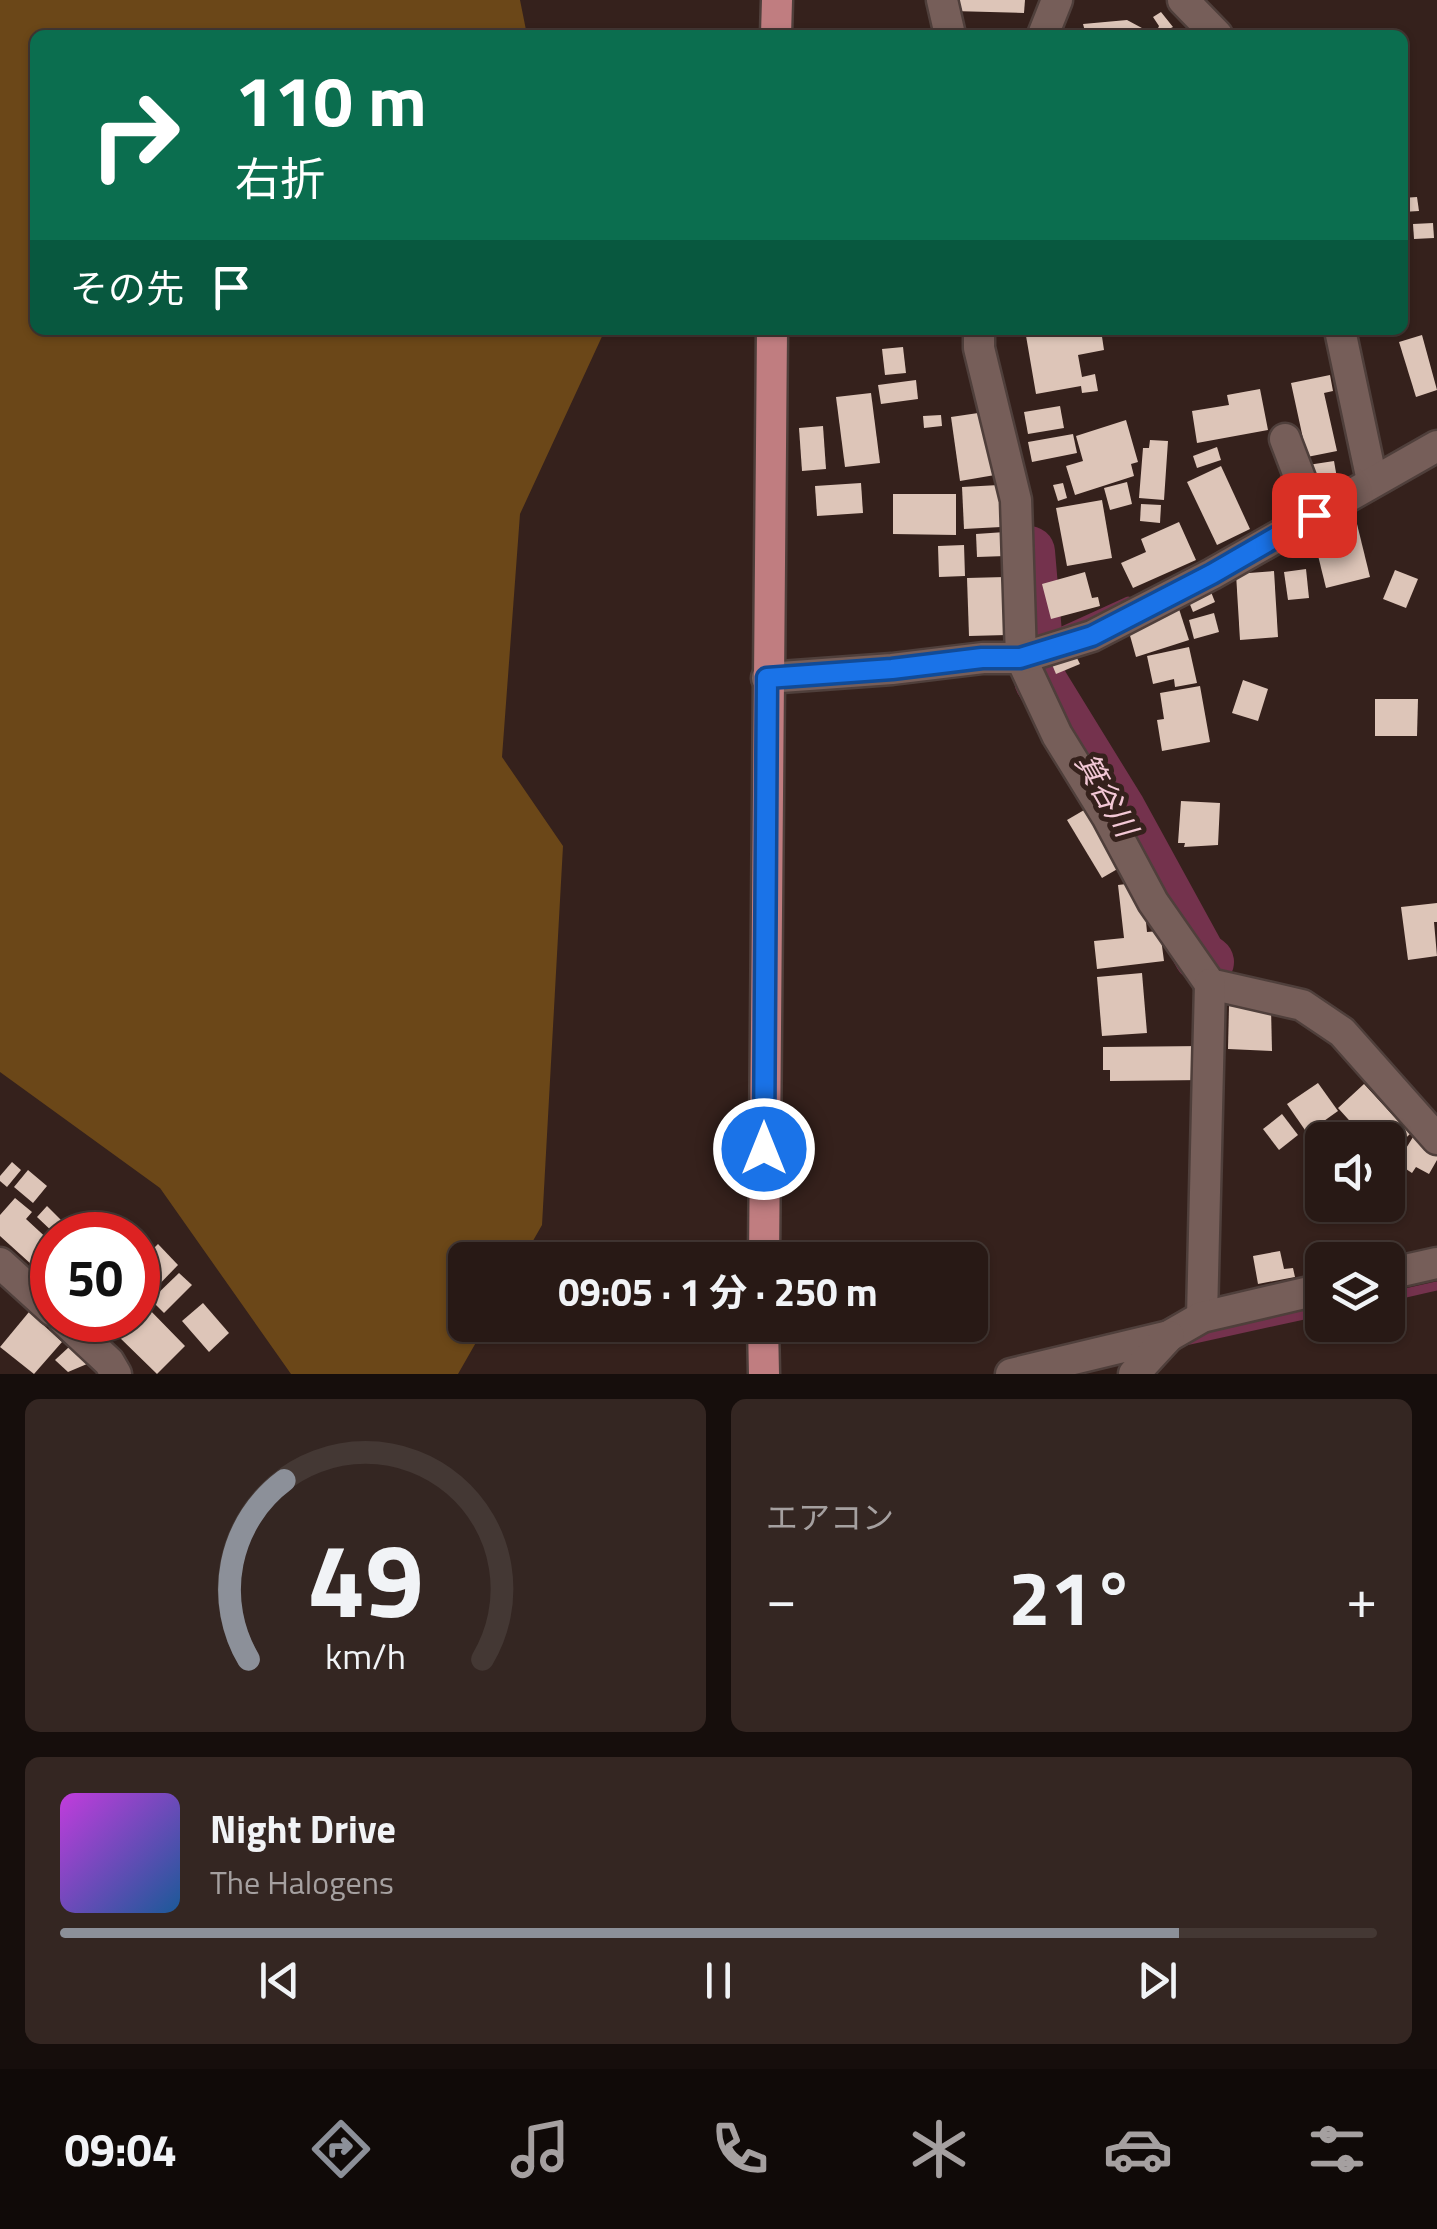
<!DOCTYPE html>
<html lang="ja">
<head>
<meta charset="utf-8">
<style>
  :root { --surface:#281915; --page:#342622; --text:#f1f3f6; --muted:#a5a0a0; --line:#443834; --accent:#8c9099 }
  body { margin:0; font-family:"Titillium Web","Noto Sans JP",sans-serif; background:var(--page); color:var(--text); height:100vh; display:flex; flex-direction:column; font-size:38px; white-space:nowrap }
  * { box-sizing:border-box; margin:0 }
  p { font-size:32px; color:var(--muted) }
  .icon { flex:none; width:55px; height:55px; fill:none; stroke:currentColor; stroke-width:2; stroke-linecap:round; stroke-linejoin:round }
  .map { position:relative; height:1374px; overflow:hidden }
  .sheet { display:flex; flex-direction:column; gap:25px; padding:25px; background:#160e0c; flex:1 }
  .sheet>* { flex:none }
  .banner { position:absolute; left:30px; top:30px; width:1378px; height:305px; border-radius:15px; box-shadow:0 2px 8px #0004,0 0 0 2px var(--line); background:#0b6e4f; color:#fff; overflow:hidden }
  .controls { position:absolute; left:1305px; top:1122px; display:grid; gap:20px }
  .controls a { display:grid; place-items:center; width:100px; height:100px; border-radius:15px; background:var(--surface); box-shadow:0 2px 8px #0004,0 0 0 2px var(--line); font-size:50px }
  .speed { position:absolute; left:30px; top:1212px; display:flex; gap:20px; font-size:50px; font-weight:700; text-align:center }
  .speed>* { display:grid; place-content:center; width:130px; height:130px; border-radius:50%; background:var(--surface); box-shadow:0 2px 8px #0004,0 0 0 2px var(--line); line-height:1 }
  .speed .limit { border:15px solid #d22; background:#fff; color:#111 }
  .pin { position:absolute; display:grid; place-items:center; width:85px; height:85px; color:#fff; margin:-42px; border-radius:20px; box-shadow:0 5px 15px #0006 }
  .me { position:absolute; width:110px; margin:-55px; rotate:0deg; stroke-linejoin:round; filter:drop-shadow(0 0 8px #0008) }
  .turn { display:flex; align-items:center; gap:35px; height:210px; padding:0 40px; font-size:45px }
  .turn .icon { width:130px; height:130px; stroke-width:2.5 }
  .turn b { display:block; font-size:70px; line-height:85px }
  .then { display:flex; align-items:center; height:95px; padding:0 40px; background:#0003; gap:20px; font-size:38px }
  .big { font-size:75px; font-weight:700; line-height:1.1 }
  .sheet .tile { flex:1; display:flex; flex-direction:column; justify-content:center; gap:15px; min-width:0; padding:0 35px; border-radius:15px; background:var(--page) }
  .sheet .dial { align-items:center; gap:0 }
  .dial svg { height:260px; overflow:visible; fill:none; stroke:var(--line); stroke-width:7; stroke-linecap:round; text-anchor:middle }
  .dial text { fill:var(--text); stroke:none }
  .song { display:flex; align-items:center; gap:30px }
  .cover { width:120px; height:120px; border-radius:15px; background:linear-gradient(135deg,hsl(290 70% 55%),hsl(210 70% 35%)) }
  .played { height:10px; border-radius:5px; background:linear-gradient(90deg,var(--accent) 85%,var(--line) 85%) }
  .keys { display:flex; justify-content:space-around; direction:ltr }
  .heat { display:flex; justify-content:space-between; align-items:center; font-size:55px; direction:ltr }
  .sheet .tiles { flex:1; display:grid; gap:25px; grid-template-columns:1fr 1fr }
  .tile:last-child { grid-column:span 2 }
  .trip { position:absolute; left:448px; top:1242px; width:540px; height:100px; border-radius:15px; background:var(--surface); box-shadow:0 2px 8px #0004,0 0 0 2px var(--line); font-weight:700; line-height:100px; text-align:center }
  .tabs { display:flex; height:160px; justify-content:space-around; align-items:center; background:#100a08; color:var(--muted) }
  .tabs .icon { width:70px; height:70px }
  .tabs .on { color:var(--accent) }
  .tabs b { font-size:45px; color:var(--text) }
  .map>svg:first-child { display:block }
  .forest { fill:#6b4718 }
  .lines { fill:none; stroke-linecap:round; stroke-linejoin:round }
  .stream { stroke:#74324d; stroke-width:9 }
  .river { stroke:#74324d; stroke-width:52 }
  .building { fill:#ddc5b8 }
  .minor-casing { stroke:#4f3f3b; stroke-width:35 }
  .major-casing { stroke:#4f3f3b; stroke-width:35 }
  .minor { stroke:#765e59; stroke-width:30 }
  .major { stroke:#c07d80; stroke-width:30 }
  .route-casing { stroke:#114b97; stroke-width:25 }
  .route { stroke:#1a73e8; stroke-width:18 }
  .labels { text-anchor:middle; stroke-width:10; stroke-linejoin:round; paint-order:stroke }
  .water-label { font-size:30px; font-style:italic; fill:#f3c8d6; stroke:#35211c }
</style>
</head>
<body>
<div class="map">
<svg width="1437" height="1374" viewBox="0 0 1437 1374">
  <rect width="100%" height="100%" fill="#35211c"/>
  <polygon class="forest" points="0,0 520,0 527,35 35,35 35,330 605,330 520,514 502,757 563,846 542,1225 522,1260 465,1260 465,1325 486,1325 458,1374 291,1374 160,1188 0,1072"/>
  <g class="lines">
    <g class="stream">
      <polyline points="1060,632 1128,601"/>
      <polyline points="1388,1297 1437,1286"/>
      <polyline points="1185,1341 1322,1311"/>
    </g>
    <polyline class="river" points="1029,552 1040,680 1120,810 1200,956 1208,962"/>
  </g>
  <g class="building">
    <polygon points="953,0 1025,0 1024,13 953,11"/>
    <polygon points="1161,12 1173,27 1169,29 1173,35 1086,35 1083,24 1127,20 1155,35 1159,26 1153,17"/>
    <polygon points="1417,197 1419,211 1402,212 1402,198"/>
    <polygon points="1433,223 1434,238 1414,239 1413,224"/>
    <polygon points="1025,330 1101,330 1104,350 1078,355 1082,377 1095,374 1098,391 1082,393 1081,386 1036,394"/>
    <polygon points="1422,335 1437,390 1416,397 1399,342"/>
    <polygon points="903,347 906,373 885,375 882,349"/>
    <polygon points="1330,375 1333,391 1324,393 1337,451 1307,457 1291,383"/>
    <polygon points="916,380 918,399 881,404 878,385"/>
    <polygon points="1260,389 1268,430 1197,443 1192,411 1229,405 1227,395"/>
    <polygon points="871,393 880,463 845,467 836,397"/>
    <polygon points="1060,406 1064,428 1028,434 1024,412"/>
    <polygon points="985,412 995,475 960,481 951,417"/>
    <polygon points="941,415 942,426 924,428 923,416"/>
    <polygon points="1126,420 1138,462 1131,464 1134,476 1075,495 1066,466 1083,461 1076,436"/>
    <polygon points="823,426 826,469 802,471 799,428"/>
    <polygon points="1073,434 1077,453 1032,462 1028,442"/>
    <polygon points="1150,440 1168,441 1164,500 1139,498 1143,448 1149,448"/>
    <polygon points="1217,447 1221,460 1197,468 1193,456"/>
    <polygon points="1334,461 1338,484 1312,488 1308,465"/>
    <polygon points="1221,466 1250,529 1217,545 1187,482"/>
    <polygon points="1127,482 1132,504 1110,510 1104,488"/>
    <polygon points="861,483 863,513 817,516 815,486"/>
    <polygon points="1063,483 1067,498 1058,501 1053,485"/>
    <polygon points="999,485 1001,527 964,529 962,487"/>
    <polygon points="893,494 956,494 956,535 893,534"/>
    <polygon points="1102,500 1112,558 1067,566 1056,508"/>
    <polygon points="1141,504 1161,505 1160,523 1140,521"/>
    <polygon points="1356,520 1370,577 1326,588 1312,531"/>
    <polygon points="1179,522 1196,560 1133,588 1121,563 1146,552 1141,539"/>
    <polygon points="1005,532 1006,556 977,557 976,534"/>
    <polygon points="964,545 965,576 939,577 938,546"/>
    <polygon points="1306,569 1309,598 1288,600 1284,572"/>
    <polygon points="1395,570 1418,579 1406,608 1383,599"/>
    <polygon points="1274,571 1278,637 1240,640 1236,574"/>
    <polygon points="1085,572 1092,598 1098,597 1100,606 1051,619 1042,584"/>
    <polygon points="1005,577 1007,635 969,636 967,578"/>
    <polygon points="1209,587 1215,602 1193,612 1187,597"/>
    <polygon points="1179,609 1189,640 1136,657 1127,625"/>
    <polygon points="1214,613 1219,632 1194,639 1189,620"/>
    <polygon points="1189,647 1197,683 1175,687 1174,679 1153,684 1147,656"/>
    <polygon points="1074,652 1080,664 1056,674 1051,662"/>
    <polygon points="1243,680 1268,689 1258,721 1232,713"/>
    <polygon points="1200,686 1210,742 1162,751 1157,720 1164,719 1160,693"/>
    <polygon points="1375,699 1418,699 1417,736 1375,736"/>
    <polygon points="1181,801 1220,803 1218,845 1184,847 1185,843 1178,843"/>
    <polygon points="1091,806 1126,864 1102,878 1067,820"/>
    <polygon points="1135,883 1144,901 1147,932 1160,931 1164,961 1097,969 1094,941 1124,938 1118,885"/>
    <polygon points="1437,903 1437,922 1434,922 1437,956 1408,960 1401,907"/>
    <polygon points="1142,973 1147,1033 1102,1036 1097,977"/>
    <polygon points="1229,1006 1271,1008 1272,1051 1228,1049"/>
    <polygon points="1204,1046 1204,1080 1110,1081 1110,1070 1103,1070 1103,1047"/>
    <polygon points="1318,1083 1338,1111 1307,1133 1287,1104"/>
    <polygon points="1364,1084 1410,1134 1388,1155 1388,1140 1367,1140 1338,1108"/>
    <polygon points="1282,1114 1298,1135 1279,1150 1263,1129"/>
    <polygon points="1413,1137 1437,1151 1437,1160 1429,1174 1416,1167 1412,1173 1397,1163"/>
    <polygon points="12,1162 21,1170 7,1187 0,1181 0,1176"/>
    <polygon points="28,1170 47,1186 33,1203 14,1187"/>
    <polygon points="15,1198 32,1212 26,1219 52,1243 52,1283 0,1236 0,1215"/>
    <polygon points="47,1206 63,1222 67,1219 84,1235 56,1235 37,1217"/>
    <polygon points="120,1218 137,1235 104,1235"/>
    <polygon points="158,1244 178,1265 149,1295 138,1284 138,1264"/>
    <polygon points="1280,1251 1284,1269 1293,1268 1295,1277 1258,1284 1253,1256"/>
    <polygon points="179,1273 192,1285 164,1313 151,1300"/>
    <polygon points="203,1303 229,1333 209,1352 182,1321"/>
    <polygon points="145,1305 185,1346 157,1374 116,1334 130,1320 138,1320 138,1313"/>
    <polygon points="29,1312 62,1342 34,1374 0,1347"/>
    <polygon points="69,1347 87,1364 68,1372 55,1360"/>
  </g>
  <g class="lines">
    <g class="minor-casing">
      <g id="minor">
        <polyline points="942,0 950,35"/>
        <polyline points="1183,0 1217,35"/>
        <polyline points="1043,35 1057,0"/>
        <polyline points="979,330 979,348 1016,500 1021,658 1057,735 1107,816 1153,902 1210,984 1302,1005 1342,1032 1437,1139"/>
        <polyline points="1340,330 1372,481"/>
        <polyline points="1285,439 1314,515"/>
        <polyline points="767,678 892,669 983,658 1021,658 1092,636 1212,574 1437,446"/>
        <polyline points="0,1263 52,1310"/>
        <polyline points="1388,1274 1437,1263"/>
        <polyline points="1202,1317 1210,984"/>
        <polyline points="64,1320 109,1362 116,1374"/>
        <polyline points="1011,1374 1169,1336 1202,1317 1322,1289"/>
        <polyline points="1134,1374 1169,1336"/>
      </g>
    </g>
    <g class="major-casing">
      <g id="major">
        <polyline points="776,35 777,0"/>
        <polyline points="764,1260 772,330"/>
        <polyline points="763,1325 764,1374"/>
      </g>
    </g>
    <use href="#minor" class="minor"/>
    <use href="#major" class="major"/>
  </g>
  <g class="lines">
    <g class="route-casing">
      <polyline id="route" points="764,1149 767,678 892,669 982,658 1020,658 1092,636 1212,574 1314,515"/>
    </g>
    <use href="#route" class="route"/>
  </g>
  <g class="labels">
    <g class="water-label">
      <text transform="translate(1106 795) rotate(60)" y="10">箕谷川</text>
    </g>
  </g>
</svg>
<div class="controls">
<a><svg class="icon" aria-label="sound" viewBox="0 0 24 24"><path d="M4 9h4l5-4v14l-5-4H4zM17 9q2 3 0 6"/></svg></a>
<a><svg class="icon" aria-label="layers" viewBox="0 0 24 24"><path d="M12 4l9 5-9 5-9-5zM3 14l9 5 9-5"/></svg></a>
</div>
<div class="speed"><div class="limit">50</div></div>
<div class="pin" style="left:1314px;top:515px;background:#d93025"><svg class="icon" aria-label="arrive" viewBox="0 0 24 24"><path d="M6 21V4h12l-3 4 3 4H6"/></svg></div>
<svg class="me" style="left:764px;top:1149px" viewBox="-20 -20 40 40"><circle r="17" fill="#1a73e8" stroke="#fff" stroke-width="3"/><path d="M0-11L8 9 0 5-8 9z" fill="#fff"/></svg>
<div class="trip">09:05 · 1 分 · 250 m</div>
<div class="banner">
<div class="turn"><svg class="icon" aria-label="right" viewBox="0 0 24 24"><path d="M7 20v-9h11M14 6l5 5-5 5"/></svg><div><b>110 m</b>右折</div></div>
<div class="then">その先<svg class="icon" aria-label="arrive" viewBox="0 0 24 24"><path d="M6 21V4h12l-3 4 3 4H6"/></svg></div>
</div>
</div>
<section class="sheet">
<div class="tiles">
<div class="tile dial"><svg viewBox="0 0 100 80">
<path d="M14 69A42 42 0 1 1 86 69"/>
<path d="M14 69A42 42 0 0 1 25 14" stroke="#8c9099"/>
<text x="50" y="56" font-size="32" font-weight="700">49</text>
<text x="50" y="72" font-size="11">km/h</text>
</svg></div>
<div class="tile"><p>エアコン</p>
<div class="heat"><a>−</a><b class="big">21°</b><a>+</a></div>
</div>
<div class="tile">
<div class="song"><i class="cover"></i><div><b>Night Drive</b><p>The Halogens</p></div></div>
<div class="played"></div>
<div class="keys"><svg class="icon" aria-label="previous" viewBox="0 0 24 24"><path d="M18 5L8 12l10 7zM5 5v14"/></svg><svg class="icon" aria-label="pause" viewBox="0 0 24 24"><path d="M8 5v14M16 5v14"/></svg><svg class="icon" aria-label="next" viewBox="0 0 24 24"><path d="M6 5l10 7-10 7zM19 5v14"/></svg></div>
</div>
</div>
</section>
<nav class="tabs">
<b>09:04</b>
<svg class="icon on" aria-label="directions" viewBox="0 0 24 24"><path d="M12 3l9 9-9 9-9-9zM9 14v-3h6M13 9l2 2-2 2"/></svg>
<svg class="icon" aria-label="music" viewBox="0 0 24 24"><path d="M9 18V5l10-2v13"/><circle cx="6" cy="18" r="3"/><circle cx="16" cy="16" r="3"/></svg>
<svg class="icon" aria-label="phone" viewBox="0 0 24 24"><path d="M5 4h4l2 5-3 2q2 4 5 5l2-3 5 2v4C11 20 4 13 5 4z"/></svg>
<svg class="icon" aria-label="climate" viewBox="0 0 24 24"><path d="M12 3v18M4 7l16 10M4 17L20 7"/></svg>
<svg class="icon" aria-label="car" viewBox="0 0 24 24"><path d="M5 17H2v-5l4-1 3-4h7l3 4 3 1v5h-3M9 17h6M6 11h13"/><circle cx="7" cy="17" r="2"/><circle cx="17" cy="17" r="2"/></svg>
<svg class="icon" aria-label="filters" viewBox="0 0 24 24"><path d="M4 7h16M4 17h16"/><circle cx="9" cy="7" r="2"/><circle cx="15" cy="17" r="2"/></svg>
</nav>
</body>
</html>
